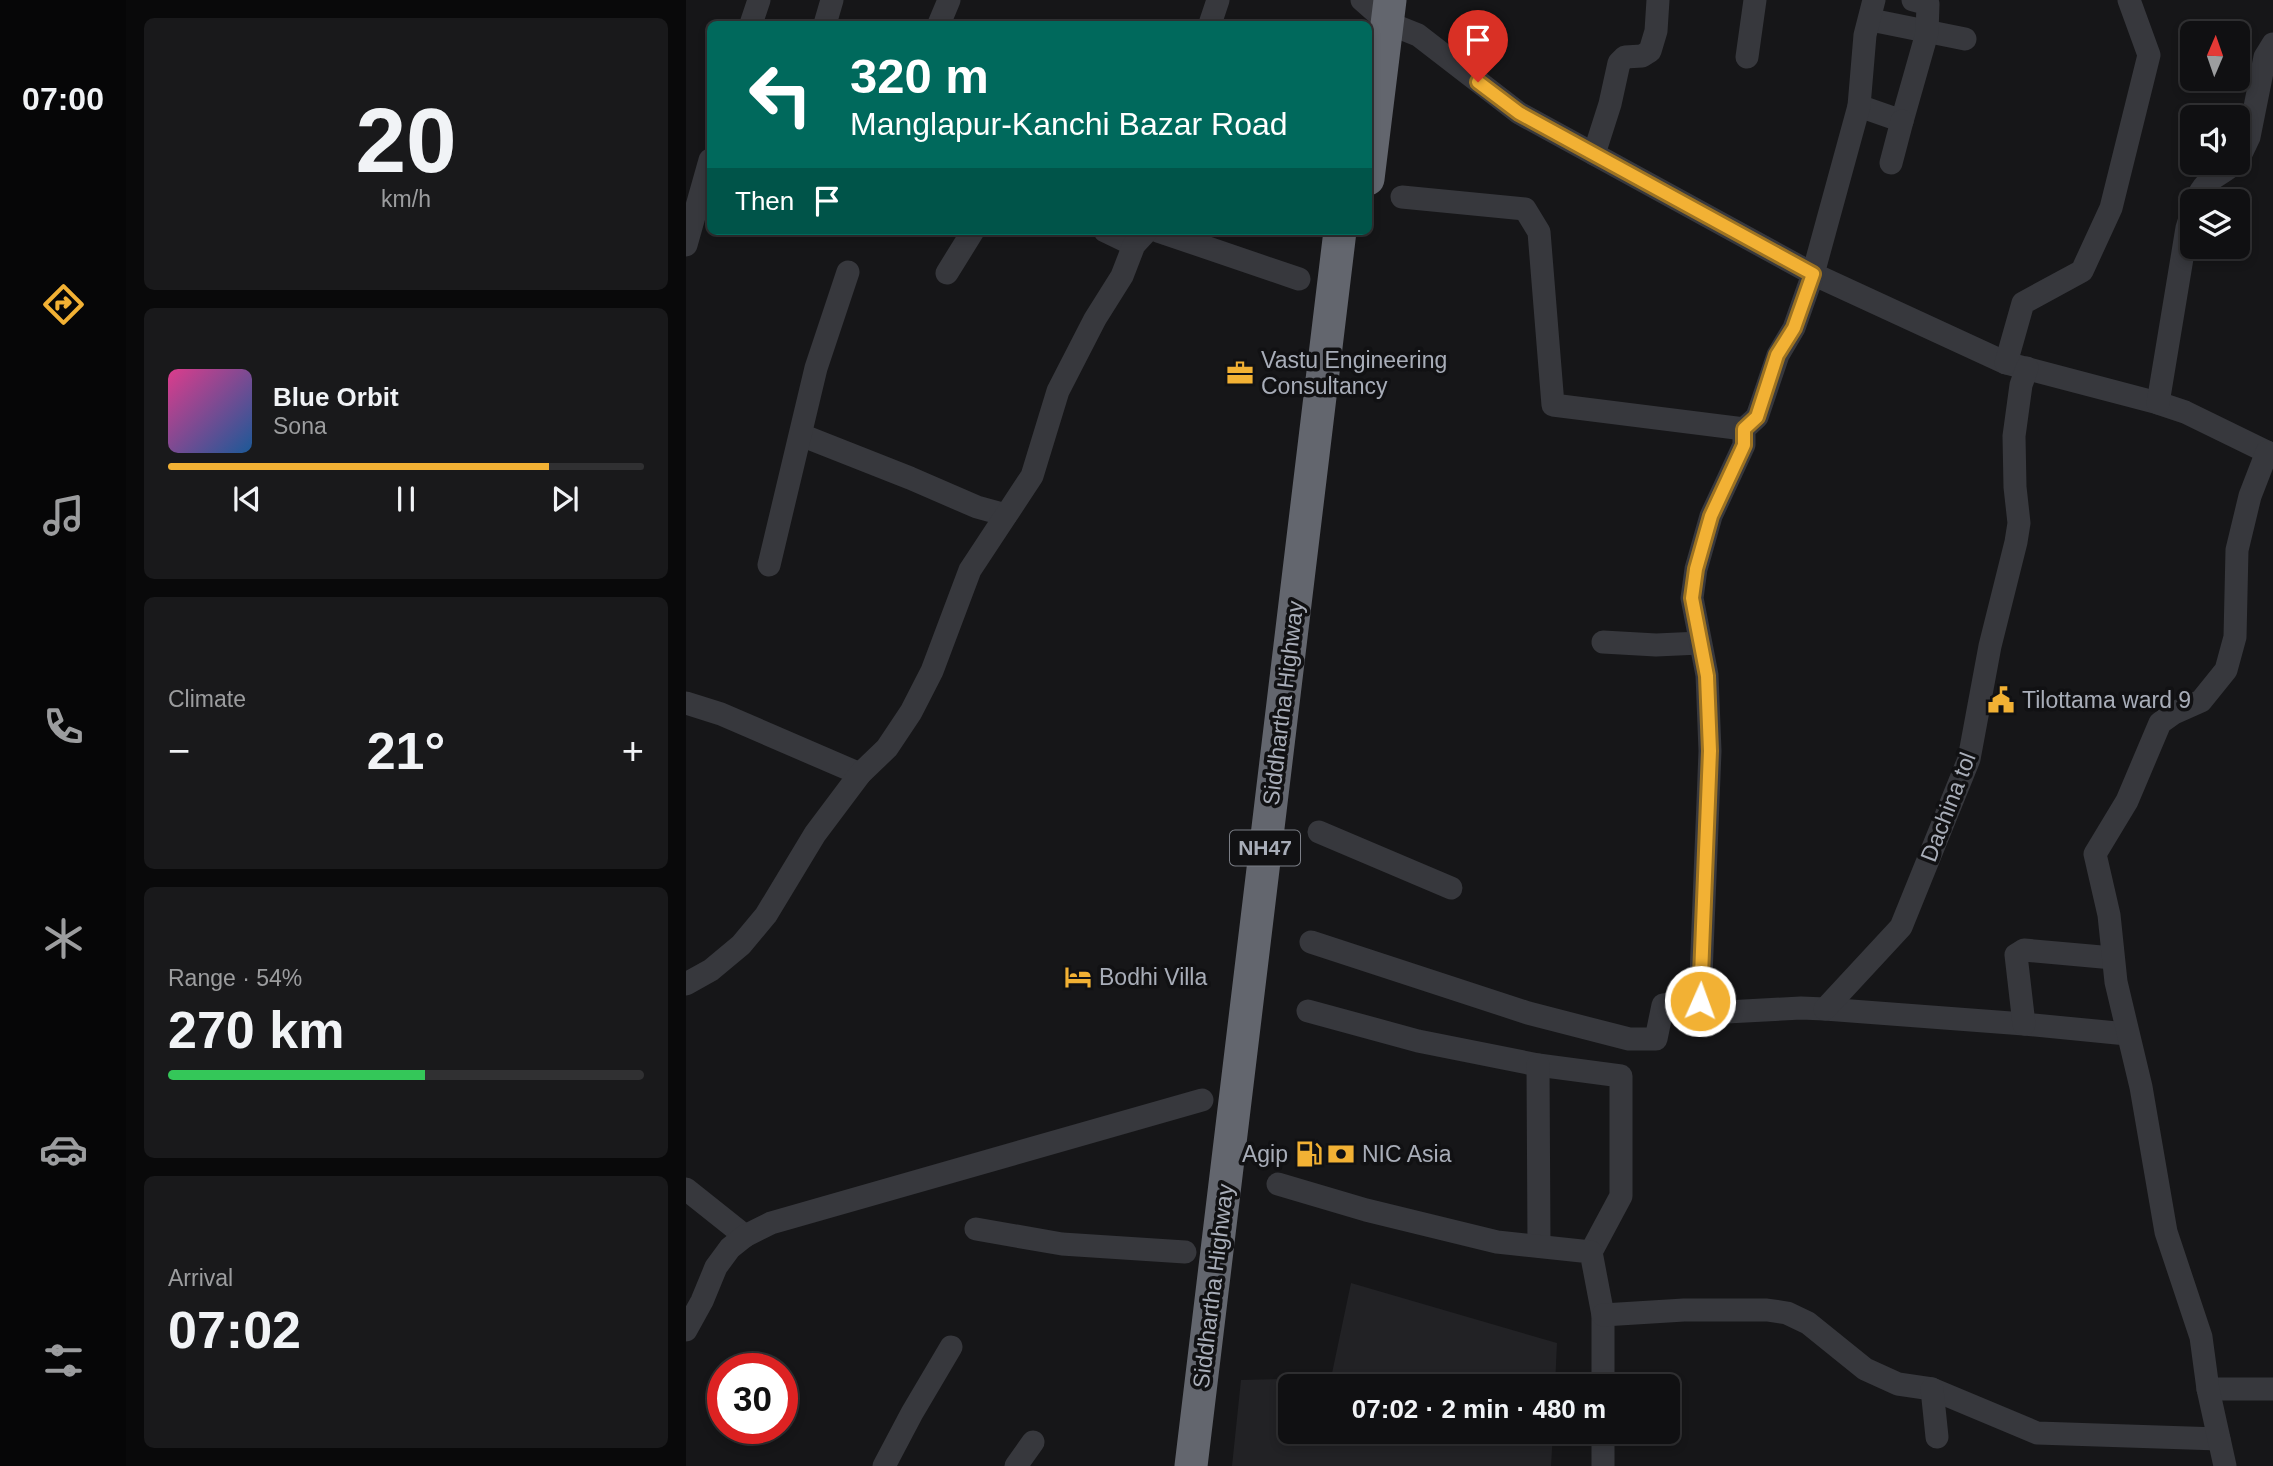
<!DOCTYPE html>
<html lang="en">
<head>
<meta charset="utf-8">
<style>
  :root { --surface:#101012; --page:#19191b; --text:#f1f3f6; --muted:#9c9d9f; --line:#303032; --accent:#f2b134 }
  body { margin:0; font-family:Arial,sans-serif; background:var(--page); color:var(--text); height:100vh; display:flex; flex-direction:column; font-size:26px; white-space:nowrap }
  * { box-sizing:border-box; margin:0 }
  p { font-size:23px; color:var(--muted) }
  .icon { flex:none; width:38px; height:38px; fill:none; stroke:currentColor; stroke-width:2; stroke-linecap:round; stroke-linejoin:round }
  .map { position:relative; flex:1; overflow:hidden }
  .sheet { display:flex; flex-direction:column; gap:18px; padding:18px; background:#09090a; width:560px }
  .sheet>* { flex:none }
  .top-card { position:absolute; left:21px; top:21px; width:665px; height:214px; border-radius:10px; box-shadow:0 4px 10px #0003,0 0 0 2px var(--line); background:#00695c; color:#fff; overflow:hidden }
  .needle { width:46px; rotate:2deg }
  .fabs { position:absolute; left:1494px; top:21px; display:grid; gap:14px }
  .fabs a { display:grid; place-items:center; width:70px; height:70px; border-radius:10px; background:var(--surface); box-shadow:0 4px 10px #0003,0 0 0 2px var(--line); font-size:35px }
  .speed { position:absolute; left:21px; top:1353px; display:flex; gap:14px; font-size:35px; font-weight:700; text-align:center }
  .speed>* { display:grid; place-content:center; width:91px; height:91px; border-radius:50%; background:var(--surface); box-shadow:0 4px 10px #0003,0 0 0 2px var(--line); line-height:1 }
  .speed .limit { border:10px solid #d22; background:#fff; color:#111 }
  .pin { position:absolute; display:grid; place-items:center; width:60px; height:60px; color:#fff; margin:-72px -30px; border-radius:50% 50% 50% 0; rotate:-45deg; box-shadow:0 0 7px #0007 }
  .pin .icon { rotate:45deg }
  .me { position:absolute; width:77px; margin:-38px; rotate:2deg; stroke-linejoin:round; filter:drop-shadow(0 0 5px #0008) }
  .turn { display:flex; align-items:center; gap:24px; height:147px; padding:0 28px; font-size:32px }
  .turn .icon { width:91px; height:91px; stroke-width:2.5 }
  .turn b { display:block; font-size:49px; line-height:60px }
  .then { display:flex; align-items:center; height:66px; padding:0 28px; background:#0003; gap:14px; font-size:26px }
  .big { font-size:52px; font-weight:800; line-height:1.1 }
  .sheet .card { flex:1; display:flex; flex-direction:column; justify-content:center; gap:10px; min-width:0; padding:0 24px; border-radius:10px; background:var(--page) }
  .sheet .dial { align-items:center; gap:0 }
  .dial b { font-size:91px; line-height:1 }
  .song { display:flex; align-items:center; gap:21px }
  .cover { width:84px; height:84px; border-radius:10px; background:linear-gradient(135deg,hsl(330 70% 55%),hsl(210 70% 35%)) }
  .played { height:7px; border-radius:4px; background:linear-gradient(90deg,var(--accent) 80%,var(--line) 80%) }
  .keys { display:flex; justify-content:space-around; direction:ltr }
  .heat { display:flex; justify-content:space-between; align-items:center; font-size:38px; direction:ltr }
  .charge { height:10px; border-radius:5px; background:linear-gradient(90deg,#34c759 54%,var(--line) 0) }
  .trip { position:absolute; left:592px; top:1374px; width:402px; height:70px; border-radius:10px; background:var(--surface); box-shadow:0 4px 10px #0003,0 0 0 2px var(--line); font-weight:800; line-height:70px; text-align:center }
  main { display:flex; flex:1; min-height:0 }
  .menu { display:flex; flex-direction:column; width:126px; justify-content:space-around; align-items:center; background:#060607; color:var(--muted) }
  .menu .icon { width:49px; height:49px }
  .menu .active { color:var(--accent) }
  .menu b { font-size:32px; color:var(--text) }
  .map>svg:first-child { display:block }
  .built { fill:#222225 }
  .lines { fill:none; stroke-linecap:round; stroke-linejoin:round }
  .minor { stroke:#37383d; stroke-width:23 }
  .highway { stroke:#63666e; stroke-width:33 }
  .route-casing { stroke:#9d7322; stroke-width:18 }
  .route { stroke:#f2b134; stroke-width:12 }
  .labels { text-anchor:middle; stroke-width:7; stroke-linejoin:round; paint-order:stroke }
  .shield { fill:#111113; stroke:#7b7e86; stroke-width:2 }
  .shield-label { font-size:21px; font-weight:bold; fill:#a8adb8 }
  .poi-label { font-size:23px; fill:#a8adb8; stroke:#111113; text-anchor:start }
  .street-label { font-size:23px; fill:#a8adb8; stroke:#111113 }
</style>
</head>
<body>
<main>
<nav class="menu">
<b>07:00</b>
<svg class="icon active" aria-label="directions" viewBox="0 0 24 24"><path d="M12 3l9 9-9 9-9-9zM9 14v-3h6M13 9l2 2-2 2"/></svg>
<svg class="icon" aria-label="music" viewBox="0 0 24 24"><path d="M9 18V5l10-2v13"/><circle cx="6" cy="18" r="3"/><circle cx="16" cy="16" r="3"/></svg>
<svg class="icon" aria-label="phone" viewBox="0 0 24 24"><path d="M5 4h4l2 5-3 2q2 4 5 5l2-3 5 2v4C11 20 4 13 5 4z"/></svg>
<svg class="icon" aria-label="climate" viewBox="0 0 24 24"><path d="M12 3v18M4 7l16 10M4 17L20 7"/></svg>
<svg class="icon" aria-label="car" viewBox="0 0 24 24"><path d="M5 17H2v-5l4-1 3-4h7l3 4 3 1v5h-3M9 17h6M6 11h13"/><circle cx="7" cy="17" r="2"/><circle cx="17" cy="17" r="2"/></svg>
<svg class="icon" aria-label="filters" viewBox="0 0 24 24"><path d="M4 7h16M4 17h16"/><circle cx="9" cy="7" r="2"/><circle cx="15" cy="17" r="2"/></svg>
</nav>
<section class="sheet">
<div class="card dial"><b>20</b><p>km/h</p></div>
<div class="card">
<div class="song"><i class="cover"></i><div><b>Blue Orbit</b><p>Sona</p></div></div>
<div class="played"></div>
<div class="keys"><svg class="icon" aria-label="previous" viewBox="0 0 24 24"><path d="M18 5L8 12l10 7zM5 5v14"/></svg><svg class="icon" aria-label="pause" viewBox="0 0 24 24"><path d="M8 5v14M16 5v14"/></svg><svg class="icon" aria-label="next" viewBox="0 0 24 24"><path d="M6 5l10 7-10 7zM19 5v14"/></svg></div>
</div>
<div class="card"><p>Climate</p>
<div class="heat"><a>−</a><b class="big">21°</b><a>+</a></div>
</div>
<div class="card"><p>Range · 54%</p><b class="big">270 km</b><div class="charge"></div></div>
<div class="card"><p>Arrival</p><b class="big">07:02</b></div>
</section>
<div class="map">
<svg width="1587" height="1466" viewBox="0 0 1587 1466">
  <rect width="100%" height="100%" fill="#161618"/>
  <polygon class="built" points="665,1283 871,1343 869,1386 604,1386 604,1432 867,1432 865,1466 546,1466 555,1380 645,1378"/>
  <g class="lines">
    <g class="minor">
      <polyline points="676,0 702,23 732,35 833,113 1127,274 1320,363 1472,403 1499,412 1587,455"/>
      <polyline points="1185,20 1279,39"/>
      <polyline points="65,24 73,0"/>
      <polyline points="139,24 146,0"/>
      <polyline points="253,24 263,0"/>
      <polyline points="524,24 532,0"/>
      <polyline points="1061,57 1069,0"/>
      <polyline points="1173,106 1216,121 1241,33 1242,4 1227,0"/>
      <polyline points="908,154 924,104 933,63 939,57 956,56 964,51 970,31 972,0"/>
      <polyline points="1552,160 1563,137 1579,57 1587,44"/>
      <polyline points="1205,163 1216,121"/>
      <polyline points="716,197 839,209 853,232 867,405 1058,429"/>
      <path d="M1510,201c9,-24 22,-23 39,-38"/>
      <polyline points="419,231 448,245"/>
      <polyline points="472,231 613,279"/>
      <polyline points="0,245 24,160"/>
      <polyline points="261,273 287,231"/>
      <polyline points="1320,363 1337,303 1396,271 1425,208 1463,55 1443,0"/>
      <polyline points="1472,403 1501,228 1507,209"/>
      <polyline points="115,435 224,478 291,507 320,515"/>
      <polyline points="83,565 130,368 162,272"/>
      <polyline points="917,642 970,645 1014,643"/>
      <polyline points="0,703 35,714 174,774"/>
      <polyline points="633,832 765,888"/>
      <polyline points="625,942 842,1013 943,1039 970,1039 977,1005 1014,1001 1040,1012 1115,1008 1139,1009 1338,1024 1441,1034"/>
      <polyline points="0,984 25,970 55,945 80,915 129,834 174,774 201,748 225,712 246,671 284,570 346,476 372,391 409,319 436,276 448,245 461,231"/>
      <polyline points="1014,1001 1024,751 1021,675 1006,598 1010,569 1025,516 1058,445 1058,429 1071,417 1092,355 1108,328 1127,274 1173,106 1179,35 1188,0"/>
      <polyline points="1139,1009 1215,927 1283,759 1304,646 1330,542 1333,523 1329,487 1328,436 1335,385 1341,368"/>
      <polyline points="622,1011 732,1041 852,1065 935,1076 935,1196 905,1252"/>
      <polyline points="1338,1024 1330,955 1338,950 1427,958"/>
      <polyline points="852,1065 853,1246"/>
      <polyline points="592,1184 680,1210 811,1242 905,1252 917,1315 917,1386"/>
      <polyline points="0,1189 59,1236"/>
      <polyline points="290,1229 376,1244 499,1252"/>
      <polyline points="917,1315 998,1310 1081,1310 1101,1313 1122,1323 1179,1369 1212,1384 1246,1389 1351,1433 1533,1439"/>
      <polyline points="0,1330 16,1301 30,1267 44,1248 59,1236 85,1223 516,1100"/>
      <polyline points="1246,1389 1251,1437"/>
      <polyline points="1522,1389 1587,1389"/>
      <polyline points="917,1432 917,1466"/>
      <polyline points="198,1466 226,1413 265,1347"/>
      <polyline points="330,1466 347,1442"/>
      <polyline points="1539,1466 1522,1389 1515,1337 1480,1232 1455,1087 1430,982 1423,915 1409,854 1441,801 1474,723 1488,713 1515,701 1540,670 1549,637 1551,550 1564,496 1581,452"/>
    </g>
    <g class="highway">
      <polyline points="682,179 704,0"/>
      <polyline points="505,1466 654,231"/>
    </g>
  </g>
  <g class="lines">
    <g class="route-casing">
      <polyline id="route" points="792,82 833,113 1127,274 1108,328 1091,355 1071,417 1058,429 1058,445 1025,516 1010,569 1006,598 1021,676 1024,751 1014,1001"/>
    </g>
    <use href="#route" class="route"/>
  </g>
  <defs>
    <g id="office-bare" transform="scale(2.1)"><path d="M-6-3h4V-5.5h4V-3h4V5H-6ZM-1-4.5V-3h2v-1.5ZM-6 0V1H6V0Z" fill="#f2b134" stroke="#111113" stroke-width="2.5" paint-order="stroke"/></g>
    <g id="civic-bare" transform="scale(2.1)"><path d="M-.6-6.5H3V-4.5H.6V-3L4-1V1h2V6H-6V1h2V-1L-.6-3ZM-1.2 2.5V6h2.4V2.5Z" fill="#f2b134" stroke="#111113" stroke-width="2.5" paint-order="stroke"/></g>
    <g id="hotel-bare" transform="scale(2.1)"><path d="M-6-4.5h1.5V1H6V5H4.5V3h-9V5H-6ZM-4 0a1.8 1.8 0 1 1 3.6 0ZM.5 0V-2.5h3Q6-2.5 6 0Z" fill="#f2b134" stroke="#111113" stroke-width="2.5" paint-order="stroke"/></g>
    <g id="fuel-bare" transform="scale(2.1)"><path d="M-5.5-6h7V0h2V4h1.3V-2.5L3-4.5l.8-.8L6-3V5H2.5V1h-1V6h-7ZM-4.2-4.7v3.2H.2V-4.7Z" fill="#f2b134" stroke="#111113" stroke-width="2.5" paint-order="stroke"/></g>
    <g id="bank-bare" transform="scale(2.1)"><path d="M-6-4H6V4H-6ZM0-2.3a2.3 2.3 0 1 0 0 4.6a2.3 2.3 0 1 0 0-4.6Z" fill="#f2b134" stroke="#111113" stroke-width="2.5" paint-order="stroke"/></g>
  </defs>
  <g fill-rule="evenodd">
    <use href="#office-bare" x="554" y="373"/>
    <use href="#civic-bare" x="1315" y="700"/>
    <use href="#hotel-bare" x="392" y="977"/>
    <use href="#fuel-bare" x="623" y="1154"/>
    <use href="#bank-bare" x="655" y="1154"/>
  </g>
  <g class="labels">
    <rect class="shield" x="544" y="830.5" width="70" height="35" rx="5"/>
    <g class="shield-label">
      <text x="579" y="855">NH47</text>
    </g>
    <g class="poi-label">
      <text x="575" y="368">Vastu Engineering<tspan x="575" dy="26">Consultancy</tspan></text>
      <text x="1336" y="708">Tilottama ward 9</text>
      <text x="413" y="985">Bodhi Villa</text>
      <text x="602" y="1162" text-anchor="end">Agip</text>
      <text x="676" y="1162">NIC Asia</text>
    </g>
    <g class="street-label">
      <text transform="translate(597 703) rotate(-83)" y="8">Siddhartha Highway</text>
      <text transform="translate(1262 807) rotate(-69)" y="8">Dachina tol</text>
      <text transform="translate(527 1286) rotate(-83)" y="8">Siddhartha Highway</text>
    </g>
  </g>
</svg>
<div class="fabs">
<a><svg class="needle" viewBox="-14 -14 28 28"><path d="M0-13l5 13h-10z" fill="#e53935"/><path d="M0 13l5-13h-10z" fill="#9c9d9f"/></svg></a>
<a><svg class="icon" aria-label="sound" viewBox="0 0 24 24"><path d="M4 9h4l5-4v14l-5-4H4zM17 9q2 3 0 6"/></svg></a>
<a><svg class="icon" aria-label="layers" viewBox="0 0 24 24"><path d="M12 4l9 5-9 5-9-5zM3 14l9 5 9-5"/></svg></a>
</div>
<div class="speed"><div class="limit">30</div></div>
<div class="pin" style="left:792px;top:82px;background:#d93025"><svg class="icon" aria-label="arrive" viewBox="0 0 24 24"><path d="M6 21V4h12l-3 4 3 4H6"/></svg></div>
<svg class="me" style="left:1014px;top:1001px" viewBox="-20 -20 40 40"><circle r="17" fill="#f2b134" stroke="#fff" stroke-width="3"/><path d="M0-11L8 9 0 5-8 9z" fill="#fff"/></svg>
<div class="trip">07:02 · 2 min · 480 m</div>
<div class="top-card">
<div class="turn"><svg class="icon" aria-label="left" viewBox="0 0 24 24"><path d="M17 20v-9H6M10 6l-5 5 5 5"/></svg><div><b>320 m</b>Manglapur-Kanchi Bazar Road</div></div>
<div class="then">Then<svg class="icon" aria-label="arrive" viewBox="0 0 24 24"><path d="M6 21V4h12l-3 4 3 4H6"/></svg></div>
</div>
</div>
</main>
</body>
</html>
